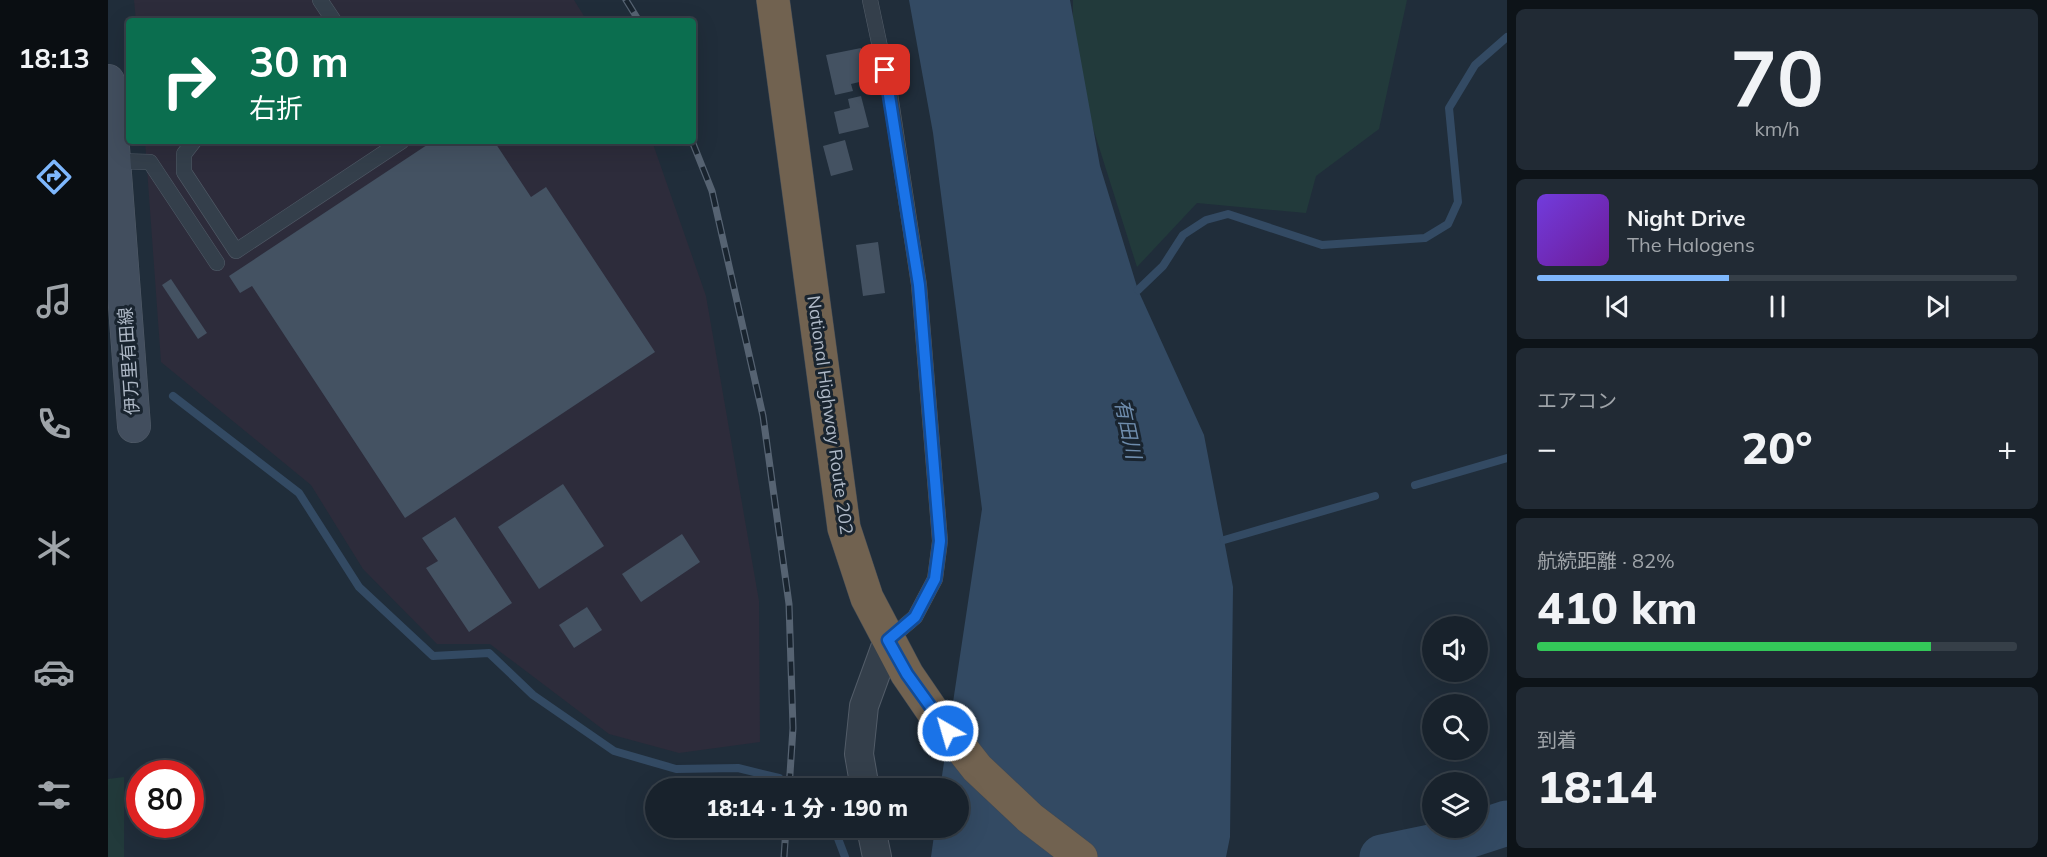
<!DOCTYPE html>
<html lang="ja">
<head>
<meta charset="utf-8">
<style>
  :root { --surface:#18222c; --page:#212a34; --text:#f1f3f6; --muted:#9fa4a9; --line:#363f48; --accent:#7eb7fd }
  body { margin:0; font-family:Mulish,"Noto Sans JP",sans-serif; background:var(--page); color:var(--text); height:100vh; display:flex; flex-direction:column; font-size:22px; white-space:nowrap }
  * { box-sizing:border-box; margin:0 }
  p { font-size:20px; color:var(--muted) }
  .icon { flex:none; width:33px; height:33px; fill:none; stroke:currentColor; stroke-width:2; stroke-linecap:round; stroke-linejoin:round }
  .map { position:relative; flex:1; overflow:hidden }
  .sheet { display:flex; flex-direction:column; gap:9px; padding:9px; background:#0d1318; width:540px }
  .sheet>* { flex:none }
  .banner { position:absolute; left:18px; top:18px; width:570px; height:126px; border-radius:6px; box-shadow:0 6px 24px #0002,0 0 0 2px var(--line); background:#0b6e4f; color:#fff; overflow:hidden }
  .fabs { position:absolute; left:1314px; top:616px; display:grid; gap:12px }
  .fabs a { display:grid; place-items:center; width:66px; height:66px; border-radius:50%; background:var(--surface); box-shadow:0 6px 24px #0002,0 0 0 2px var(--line); font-size:30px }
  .speed { position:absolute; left:18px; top:760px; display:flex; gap:12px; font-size:30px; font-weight:700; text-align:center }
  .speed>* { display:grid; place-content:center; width:78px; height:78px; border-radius:50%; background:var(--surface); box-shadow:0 6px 24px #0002,0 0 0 2px var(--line); line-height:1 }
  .speed .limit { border:9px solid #d22; background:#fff; color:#111 }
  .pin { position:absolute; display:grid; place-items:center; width:51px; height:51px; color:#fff; margin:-26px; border-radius:12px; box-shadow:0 3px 9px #0006 }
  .me { position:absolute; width:66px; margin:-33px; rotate:322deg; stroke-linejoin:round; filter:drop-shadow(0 0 4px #0008) }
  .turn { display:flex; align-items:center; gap:21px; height:126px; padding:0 24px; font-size:27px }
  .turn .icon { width:78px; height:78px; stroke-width:2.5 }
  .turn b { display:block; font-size:42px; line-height:51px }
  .big { font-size:45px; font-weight:800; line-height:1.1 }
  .sheet .tile { flex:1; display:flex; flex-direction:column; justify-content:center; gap:9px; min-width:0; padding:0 21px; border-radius:9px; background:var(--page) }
  .sheet .dial { align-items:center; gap:0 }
  .dial b { font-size:78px; line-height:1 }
  .song { display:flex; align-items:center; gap:18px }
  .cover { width:72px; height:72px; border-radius:9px; background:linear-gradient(135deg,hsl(260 70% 55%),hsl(280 70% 35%)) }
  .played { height:6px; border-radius:3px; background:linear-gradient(90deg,var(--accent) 40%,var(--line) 40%) }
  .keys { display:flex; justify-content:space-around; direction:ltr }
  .heat { display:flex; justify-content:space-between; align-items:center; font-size:33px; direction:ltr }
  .charge { height:9px; border-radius:4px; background:linear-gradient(90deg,#34c759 82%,var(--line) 0) }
  .trip { position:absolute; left:537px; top:778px; width:324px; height:60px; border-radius:30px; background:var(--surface); box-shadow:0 6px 24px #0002,0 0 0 2px var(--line); font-weight:800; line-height:60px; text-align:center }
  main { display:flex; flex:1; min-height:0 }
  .tab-bar { display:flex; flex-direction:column; width:108px; justify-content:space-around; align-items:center; background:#0a0e12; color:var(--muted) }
  .tab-bar .icon { width:42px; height:42px }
  .tab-bar .current { color:var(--accent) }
  .tab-bar b { font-size:27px; color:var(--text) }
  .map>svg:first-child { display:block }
  .medical { fill:#2d2c3b }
  .green { fill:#223a3b }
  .water { fill:#334a63 }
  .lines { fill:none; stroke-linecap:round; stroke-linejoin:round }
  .stream { stroke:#334a63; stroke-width:8 }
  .river { stroke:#334a63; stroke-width:45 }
  .building { fill:#445262 }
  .lane-casing { stroke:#525c68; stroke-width:16 }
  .street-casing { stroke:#525c68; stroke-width:30 }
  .secondary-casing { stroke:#525c68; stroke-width:34 }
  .highway-casing { stroke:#3f4955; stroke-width:34 }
  .lane { stroke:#343f4b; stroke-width:15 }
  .street { stroke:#343f4b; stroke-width:28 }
  .secondary { stroke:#424e5e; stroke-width:33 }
  .highway { stroke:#716250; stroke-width:33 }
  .rail-casing { stroke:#566372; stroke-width:7 }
  .rail { stroke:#19242f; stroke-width:4.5; stroke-dasharray:14; stroke-linecap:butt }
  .route-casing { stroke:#114b97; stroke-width:15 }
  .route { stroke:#1a73e8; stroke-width:10 }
  .labels { text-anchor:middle; stroke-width:6; stroke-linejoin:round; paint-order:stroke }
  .street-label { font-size:18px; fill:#afb9c7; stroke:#19242f }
  .water-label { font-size:20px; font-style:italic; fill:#6e8cac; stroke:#19242f }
</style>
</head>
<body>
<main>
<nav class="tab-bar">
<b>18:13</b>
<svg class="icon current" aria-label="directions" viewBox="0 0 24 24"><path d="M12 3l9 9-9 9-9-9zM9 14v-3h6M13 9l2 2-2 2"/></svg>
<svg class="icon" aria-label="music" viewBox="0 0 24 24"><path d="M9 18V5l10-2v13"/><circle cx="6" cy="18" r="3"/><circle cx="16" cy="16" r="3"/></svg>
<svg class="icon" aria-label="phone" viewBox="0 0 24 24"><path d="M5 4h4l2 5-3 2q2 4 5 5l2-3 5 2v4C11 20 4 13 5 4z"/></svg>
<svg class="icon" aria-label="climate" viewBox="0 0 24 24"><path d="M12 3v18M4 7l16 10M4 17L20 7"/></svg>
<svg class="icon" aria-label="car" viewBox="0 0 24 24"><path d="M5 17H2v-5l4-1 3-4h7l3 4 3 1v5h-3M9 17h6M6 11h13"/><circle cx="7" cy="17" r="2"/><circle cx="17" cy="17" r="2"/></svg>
<svg class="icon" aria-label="filters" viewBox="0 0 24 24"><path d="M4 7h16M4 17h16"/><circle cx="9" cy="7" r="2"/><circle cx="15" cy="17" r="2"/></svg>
</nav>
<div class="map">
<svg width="1399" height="857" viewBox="0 0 1399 857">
  <rect width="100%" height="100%" fill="#202d3a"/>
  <g class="medical">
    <polygon points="26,0 466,0 479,21 28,21"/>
    <polygon points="37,141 544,141 598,296 651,601 652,742 571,753 501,734 382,644 329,644 255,569 203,485 53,362"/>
  </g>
  <g class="green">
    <polygon points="965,0 1299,0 1271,129 1208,176 1198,213 1089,203 1029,267 965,65"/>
    <polygon points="16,777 16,857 0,857 0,779"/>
  </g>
  <polygon class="water" points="801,0 962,0 992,166 1030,290 1096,435 1125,587 1122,837 1118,857 823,857 827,828 850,828 850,789 832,789 874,509 825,133"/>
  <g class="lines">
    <g class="stream">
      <polyline points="1030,290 1055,266 1075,235 1098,220 1120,214 1214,245 1317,238 1340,224 1350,202 1341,108 1367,65 1399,37"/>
      <polyline points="65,396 191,493 251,587 325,656 381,653 425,695 506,751 568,769 630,768 671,778"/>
      <polyline points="1307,485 1399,458"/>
      <polyline points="1116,540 1267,496"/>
      <polyline points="726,828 737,857"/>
    </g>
    <polyline class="river" points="1274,857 1332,845 1399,823"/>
  </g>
  <g class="building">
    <polygon points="753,48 760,80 743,84 745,91 727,95 718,55"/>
    <polygon points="753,96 761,127 731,134 726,112 742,108 740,99"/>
    <polygon points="737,140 745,170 723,176 715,146"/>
    <polygon points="325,141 386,141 423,197 438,187 547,352 297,518 144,286 132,293 121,276"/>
    <polygon points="770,242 777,293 755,296 748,245"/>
    <polygon points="63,279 99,333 90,339 54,285"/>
    <polygon points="455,484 496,546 431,589 390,527"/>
    <polygon points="347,517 404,603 361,632 318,568 330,561 314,538"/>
    <polygon points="574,534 592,562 533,602 514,574"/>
    <polygon points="479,607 494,630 466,648 451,625"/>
  </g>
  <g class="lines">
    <g class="lane-casing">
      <g id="lane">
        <polyline points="212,0 226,21"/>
        <polyline points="762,0 782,94 811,285 832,541 827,579 807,617 780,640"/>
        <polyline points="86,141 76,154 76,172 128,251 294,141"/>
        <polyline points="7,161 42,162 109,263"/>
      </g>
    </g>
    <g class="street-casing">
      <g id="street">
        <polyline points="757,789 751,754 756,706 780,640"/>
        <polyline points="763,828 769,857"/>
      </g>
    </g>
    <g class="secondary-casing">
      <polyline id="secondary" points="0,81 26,426"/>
    </g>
    <g class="highway-casing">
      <polyline id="highway" points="665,0 736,528 759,598 799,674 825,712 869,768 922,818 973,857"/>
    </g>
    <use href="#lane" class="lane"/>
    <use href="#street" class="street"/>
    <use href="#secondary" class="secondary"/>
    <use href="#highway" class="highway"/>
    <g class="rail-casing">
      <g id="rail">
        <polyline points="518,0 531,21"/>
        <polyline points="584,141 604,191 655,416 681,604 685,728 681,789"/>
        <polyline points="676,857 678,828"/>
      </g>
    </g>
    <use href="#rail" class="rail"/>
  </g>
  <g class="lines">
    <g class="route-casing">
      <polyline id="route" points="777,70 811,285 832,541 827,579 807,617 780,640 799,674 840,731"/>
    </g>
    <use href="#route" class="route"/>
  </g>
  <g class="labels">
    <g class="street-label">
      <text transform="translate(21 361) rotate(-94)" y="6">伊万里有田線</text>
      <text transform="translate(722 415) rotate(82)" y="6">National Highway Route 202</text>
    </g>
    <g class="water-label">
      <text transform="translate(1020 429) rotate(78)" y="7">有田川</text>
    </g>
  </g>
</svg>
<div class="fabs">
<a><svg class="icon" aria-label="sound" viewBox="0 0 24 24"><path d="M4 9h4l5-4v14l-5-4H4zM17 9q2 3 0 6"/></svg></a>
<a><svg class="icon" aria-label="search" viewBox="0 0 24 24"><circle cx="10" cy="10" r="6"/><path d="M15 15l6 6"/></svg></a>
<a><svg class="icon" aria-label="layers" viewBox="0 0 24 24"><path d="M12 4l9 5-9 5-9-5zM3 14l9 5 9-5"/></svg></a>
</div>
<div class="speed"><div class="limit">80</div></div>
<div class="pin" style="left:777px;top:70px;background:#d93025"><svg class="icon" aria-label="arrive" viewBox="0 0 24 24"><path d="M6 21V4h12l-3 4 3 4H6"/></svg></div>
<svg class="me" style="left:840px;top:731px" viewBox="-20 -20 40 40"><circle r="17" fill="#1a73e8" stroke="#fff" stroke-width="3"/><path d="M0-11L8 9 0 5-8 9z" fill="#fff"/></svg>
<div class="trip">18:14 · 1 分 · 190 m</div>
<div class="banner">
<div class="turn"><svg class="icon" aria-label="right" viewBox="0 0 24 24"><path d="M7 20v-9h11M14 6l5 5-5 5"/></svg><div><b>30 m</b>右折</div></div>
</div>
</div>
<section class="sheet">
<div class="tile dial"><b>70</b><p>km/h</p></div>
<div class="tile">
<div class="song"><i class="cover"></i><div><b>Night Drive</b><p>The Halogens</p></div></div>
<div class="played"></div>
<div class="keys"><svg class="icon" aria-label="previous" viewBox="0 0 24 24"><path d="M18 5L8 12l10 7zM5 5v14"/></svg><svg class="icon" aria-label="pause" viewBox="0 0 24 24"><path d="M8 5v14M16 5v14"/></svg><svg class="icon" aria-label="next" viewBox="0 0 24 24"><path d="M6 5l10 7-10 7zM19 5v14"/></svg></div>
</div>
<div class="tile"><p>エアコン</p>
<div class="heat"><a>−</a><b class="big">20°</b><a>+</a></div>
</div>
<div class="tile"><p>航続距離 · 82%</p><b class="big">410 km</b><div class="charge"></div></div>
<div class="tile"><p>到着</p><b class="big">18:14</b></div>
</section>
</main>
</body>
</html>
